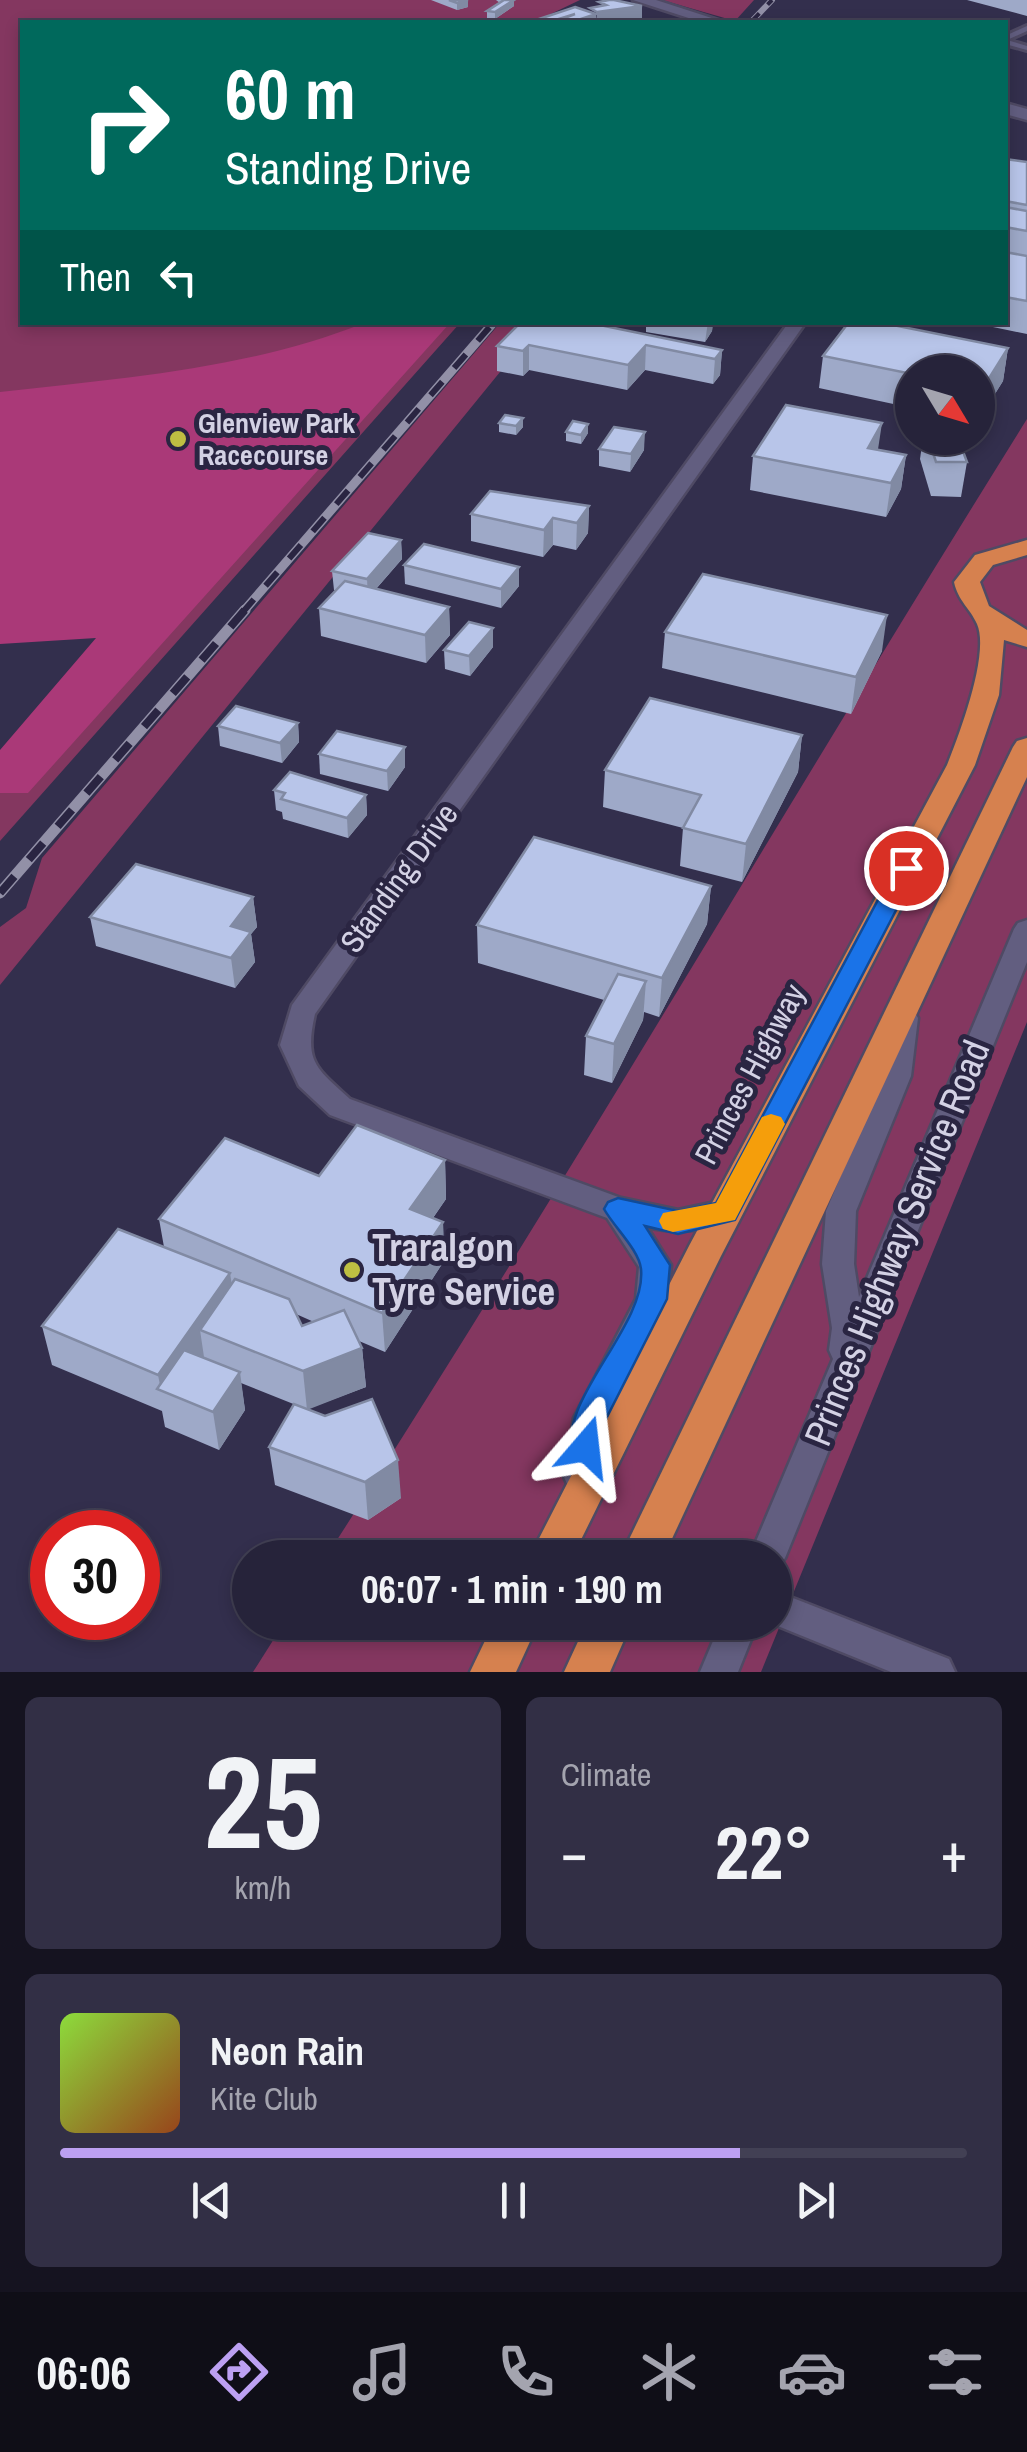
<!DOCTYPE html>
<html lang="en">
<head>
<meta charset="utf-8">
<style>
  :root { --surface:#26233a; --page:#322f45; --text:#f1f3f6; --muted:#a4a4af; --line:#424054; --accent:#bca0f2 }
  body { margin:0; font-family:"Archivo Narrow",sans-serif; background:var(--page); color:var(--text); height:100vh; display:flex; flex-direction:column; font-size:38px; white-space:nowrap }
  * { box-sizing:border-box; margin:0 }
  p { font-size:32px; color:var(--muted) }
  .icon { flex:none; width:55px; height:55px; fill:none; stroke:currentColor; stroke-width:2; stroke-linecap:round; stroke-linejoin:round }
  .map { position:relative; height:1672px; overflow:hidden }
  .sheet { display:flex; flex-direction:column; gap:25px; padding:25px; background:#151320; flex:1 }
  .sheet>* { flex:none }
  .banner { position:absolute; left:20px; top:20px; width:988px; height:305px; border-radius:0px; box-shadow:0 5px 15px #0003,0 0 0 2px var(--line); background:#00695c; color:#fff; overflow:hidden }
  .needle { width:65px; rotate:128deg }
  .controls { position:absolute; left:895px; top:355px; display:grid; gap:20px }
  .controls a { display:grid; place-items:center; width:100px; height:100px; border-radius:50%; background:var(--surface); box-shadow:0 5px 15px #0003,0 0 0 2px var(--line); font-size:50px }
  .speed { position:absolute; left:30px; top:1510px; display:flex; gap:20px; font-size:50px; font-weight:700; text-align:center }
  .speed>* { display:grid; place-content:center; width:130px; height:130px; border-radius:50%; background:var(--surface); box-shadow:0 5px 15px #0003,0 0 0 2px var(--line); line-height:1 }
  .speed .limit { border:15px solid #d22; background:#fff; color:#111 }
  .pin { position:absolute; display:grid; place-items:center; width:85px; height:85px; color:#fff; margin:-42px; border:5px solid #fff; border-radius:50%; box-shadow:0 2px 10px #0007 }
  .me { position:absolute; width:110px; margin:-55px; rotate:17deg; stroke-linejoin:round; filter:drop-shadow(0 0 8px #0008) }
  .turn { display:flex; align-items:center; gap:35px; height:210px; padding:0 40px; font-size:45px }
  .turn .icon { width:130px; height:130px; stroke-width:2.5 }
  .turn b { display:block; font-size:70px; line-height:85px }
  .then { display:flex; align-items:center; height:95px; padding:0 40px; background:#0003; gap:20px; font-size:38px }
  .big { font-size:75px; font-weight:700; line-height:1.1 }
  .sheet .tile { flex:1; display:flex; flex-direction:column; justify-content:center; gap:15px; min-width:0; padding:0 35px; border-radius:15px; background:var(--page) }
  .sheet .dial { align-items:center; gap:0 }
  .dial b { font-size:130px; line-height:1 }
  .song { display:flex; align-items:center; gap:30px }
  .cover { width:120px; height:120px; border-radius:15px; background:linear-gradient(135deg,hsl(90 70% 55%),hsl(20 70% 35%)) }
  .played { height:10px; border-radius:5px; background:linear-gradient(90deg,var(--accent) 75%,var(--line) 75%) }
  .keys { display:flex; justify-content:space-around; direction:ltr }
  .heat { display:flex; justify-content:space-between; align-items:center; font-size:55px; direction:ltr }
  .sheet .tiles { flex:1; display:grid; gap:25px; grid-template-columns:1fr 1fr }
  .tile:last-child { grid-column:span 2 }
  .trip { position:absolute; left:232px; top:1540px; width:560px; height:100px; border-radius:50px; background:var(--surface); box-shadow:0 5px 15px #0003,0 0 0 2px var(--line); font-weight:700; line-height:100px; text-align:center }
  .dock { display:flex; height:160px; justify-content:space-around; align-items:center; background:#0f0e17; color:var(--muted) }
  .dock .icon { width:70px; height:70px }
  .dock .current { color:var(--accent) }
  .dock b { font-size:45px; color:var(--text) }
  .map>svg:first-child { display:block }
  .green { fill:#843760 }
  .forest { fill:#aa3978 }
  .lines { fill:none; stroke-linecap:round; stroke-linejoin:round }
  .lane-casing { stroke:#4f4a64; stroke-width:6 }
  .street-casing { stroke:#4f4a64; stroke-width:5 }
  .secondary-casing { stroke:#4f4a64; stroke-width:5 }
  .highway-casing { stroke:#4f4a64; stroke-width:5 }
  .lane { fill:#625e80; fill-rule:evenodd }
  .street { fill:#625e80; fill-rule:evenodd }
  .secondary { fill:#625e80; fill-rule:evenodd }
  .highway { fill:#d6814f; fill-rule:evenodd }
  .rail-far2-casing { stroke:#9290a7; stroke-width:6 }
  .rail-far1-casing { stroke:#9290a7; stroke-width:9 }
  .rail-casing { stroke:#9290a7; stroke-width:11 }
  .rail-far2 { stroke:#2a2542; stroke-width:4; stroke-dasharray:12; stroke-linecap:butt }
  .rail-far1 { stroke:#2a2542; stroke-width:6; stroke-dasharray:18; stroke-linecap:butt }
  .rail { stroke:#2a2542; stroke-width:8; stroke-dasharray:22; stroke-linecap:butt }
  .wall { fill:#9ea9c8; fill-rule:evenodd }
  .shaded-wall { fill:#818aa3 }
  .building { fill:#b8c5e9; stroke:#818aa3; stroke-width:2.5 }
  .route { fill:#1a73e8; stroke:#114b97; stroke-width:2.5 }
  .slow { fill:#f59e0b }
  .poi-dot { fill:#bebf42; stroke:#2a2542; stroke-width:4 }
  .labels { text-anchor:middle; stroke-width:10; stroke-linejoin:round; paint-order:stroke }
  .far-poi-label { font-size:28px; font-weight:bold; fill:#d3d1e4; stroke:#2a2542; text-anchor:start }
  .street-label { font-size:32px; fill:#d3d1e4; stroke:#2a2542 }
  .near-street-label { font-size:38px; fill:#d3d1e4; stroke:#2a2542 }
  .near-poi-label { font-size:38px; font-weight:bold; fill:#d3d1e4; stroke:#2a2542; text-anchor:start }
</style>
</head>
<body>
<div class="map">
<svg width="1027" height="1672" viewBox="0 0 1027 1672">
  <rect width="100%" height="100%" fill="#332f4d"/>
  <g class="green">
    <polygon points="0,0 580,0 534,22 22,22 22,322 460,323 0,841 0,773 113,651 0,555"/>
    <polygon points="662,0 754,0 735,21"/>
    <polygon points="500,323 540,323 0,985 0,927 26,908 42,858"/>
    <path d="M1027,419v603l-266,650h-508l31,-49 491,-1v-64l-449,-1c241,-374 465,-760 701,-1138z"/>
  </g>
  <path class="forest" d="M364,323h86l-422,470h-28v-43l96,-112 -96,6v-252c123,-14 249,-23 364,-69z"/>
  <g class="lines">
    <g class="lane-casing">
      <polygon id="lane" points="1027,26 1027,31 1007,40 1027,46 1027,50 1005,44 1005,36"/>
    </g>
    <g class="street-casing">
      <g id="street">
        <path d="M789,322h17l-491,692c-11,48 1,54 35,85l271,99 57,12 47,-10 11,3 4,9 -4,9c-32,10 -57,13 -89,6l24,38 -3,34 -60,120 -15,69 -12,4 -12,-4 -5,-11 10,-59 62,-119 3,-32 -32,-49 -277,-103 -31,-29 -19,-41 12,-40z"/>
        <polygon points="1027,920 1027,962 785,1558 775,1571 775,1558 749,1558 833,1359 829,1350 832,1328 822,1264 826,1211 883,1076 890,1018 894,1011 914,1011 918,1018 911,1076 856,1211 854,1264 859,1297 1014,929 1018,923"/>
        <polygon points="775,1591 949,1659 955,1672 891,1672 768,1622 775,1622"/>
        <polygon points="721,1622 758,1622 738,1672 700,1672"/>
      </g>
    </g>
    <g class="secondary-casing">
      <g id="secondary">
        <polygon points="633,0 656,0 724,22 701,22"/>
        <polygon points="1005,103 1027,109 1027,120 1005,114"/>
      </g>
    </g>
    <g class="highway-casing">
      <g id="highway">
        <path d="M1027,540v15l-34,10 -13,17 9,24 38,24v17l-23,-7 -5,55 -24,70 -254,491 -149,302h-43l161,-314 257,-479c12,-30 43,-111 30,-141 -7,-16 -19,-23 -23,-42l21,-27z"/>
        <polygon points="1027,738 1027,777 663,1558 620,1558 1013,747 1017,741"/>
        <polygon points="494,1622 539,1622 516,1672 470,1672"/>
        <polygon points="587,1622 632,1622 610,1672 564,1672"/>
      </g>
    </g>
    <use href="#lane" class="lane"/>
    <use href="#street" class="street"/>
    <use href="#secondary" class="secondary"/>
    <use href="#highway" class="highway"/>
    <g class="rail-far2-casing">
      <polyline id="rail-far2" points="751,22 772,0"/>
    </g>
    <g class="rail-far1-casing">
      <polyline id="rail-far1" points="242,613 494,322"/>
    </g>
    <g class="rail-casing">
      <polyline id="rail" points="0,893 245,610"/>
    </g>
    <use href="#rail-far2" class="rail-far2"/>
    <use href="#rail-far1" class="rail-far1"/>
    <use href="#rail" class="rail"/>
  </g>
  <g class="wall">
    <polygon points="431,0 467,0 468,7 457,10"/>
    <polygon points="496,0 514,0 514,6 495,19 487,18 487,11 500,3"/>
    <polygon points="967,0 1027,0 1027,16"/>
    <polygon points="1005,159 1027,162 1027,334 969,322 1005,322"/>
    <polygon points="521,322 722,350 720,375 713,384 645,370 627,390 529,370 523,376 497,371 497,346"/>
    <polygon points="646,322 713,322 712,331 705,342 646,332"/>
    <polygon points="1008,348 1003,381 978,421 978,372 912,372 912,408 819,388 823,356"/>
    <polygon points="523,418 523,427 516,435 499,432 499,423"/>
    <polygon points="588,424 588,433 581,444 566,441 566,432"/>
    <polygon points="923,438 958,438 967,462 961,497 931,496 920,459"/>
    <polygon points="599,449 644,450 630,472 599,466"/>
    <polygon points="878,450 906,455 901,489 886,517 750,490 753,456"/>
    <polygon points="589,506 588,533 576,550 553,545 543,557 471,541 471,514"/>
    <polygon points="401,540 402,559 376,589 449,607 450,635 426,663 321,636 319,608 336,590 334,590 332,571"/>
    <polygon points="404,565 519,586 501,608 405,584"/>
    <polygon points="665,632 882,651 851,714 662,668"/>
    <polygon points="493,647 470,676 445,669 444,650"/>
    <polygon points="298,723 299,742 282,763 220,746 218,726"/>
    <polygon points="802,735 798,772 742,882 680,866 683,828 603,807 605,770"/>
    <polygon points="405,747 405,767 388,791 320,774 319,754"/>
    <polygon points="274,790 366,795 367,815 348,838 283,819 282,812 276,810"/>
    <polygon points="711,886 707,924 659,1017 644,1012 643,1020 612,1083 584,1075 586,1036 604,1000 478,963 477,925"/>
    <polygon points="253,897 257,927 251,934 255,962 235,988 96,946 90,917"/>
    <path d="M445,1160l1,39 -13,19 10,4 1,39 -59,91 -26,-11 3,7 4,39 -59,22 94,89 -33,22 -93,-35 -6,-38 37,-38 -65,-26 4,27 -26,40 -54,-23 -3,-16 -110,-46 -10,-39 122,-79 -5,-28zM296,1314l18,8 -12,4z"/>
  </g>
  <g class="shaded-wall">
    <polygon points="468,0 468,7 457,10 457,3"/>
    <polygon points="514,0 514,6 495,19 495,12"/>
    <polygon points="642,6 642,19 620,22 596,22 597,12"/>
    <polygon points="596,14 596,22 549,22"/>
    <polygon points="708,322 713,322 712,331 705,342"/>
    <polygon points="529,345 529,370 523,376 523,351"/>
    <polygon points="646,345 645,370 627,390 628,365"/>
    <polygon points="1008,348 1003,381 978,421 983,388"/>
    <polygon points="722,350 720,375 713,384 715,359"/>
    <polygon points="523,418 523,427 516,435 516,426"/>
    <polygon points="882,423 877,456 868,448"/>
    <polygon points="588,424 588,433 581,444 581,435"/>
    <polygon points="645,432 644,450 630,472 631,454"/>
    <polygon points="906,455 901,489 886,517 891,483"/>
    <polygon points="589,506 588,533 576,550 577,523"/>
    <polygon points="553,518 553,545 543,557 544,530"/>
    <polygon points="401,540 402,559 368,598 367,579"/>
    <polygon points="519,567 519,586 501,608 501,589"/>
    <polygon points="449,607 450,635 426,663 425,635"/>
    <polygon points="887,615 882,651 851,714 856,677"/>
    <polygon points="493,628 493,647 470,676 469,656"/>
    <polygon points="298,723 299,742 282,763 280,743"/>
    <polygon points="802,735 798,772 742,882 746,844"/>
    <polygon points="405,747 405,767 388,791 387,771"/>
    <polygon points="366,795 367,815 348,838 347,818"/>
    <polygon points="711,886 707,924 659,1017 662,978"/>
    <polygon points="253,897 257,927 251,934 255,962 235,988 231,958 231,926"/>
    <polygon points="646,981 643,1020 612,1083 614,1044"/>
    <polygon points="445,1160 446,1199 412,1248 410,1209"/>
    <polygon points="443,1222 444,1261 385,1352 382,1313"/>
    <polygon points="230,1273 236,1311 200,1330 204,1357 177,1397 161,1390 158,1375"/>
    <polygon points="362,1348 366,1387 307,1410 303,1371"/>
    <polygon points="240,1372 245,1410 219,1450 213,1412"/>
    <polygon points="398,1460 401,1498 368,1520 365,1482"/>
  </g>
  <g class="building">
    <polygon points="449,0 468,0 457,3"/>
    <polygon points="504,0 514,0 495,12 487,11"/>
    <polygon points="609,0 614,0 642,6 597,12 590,8 606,5 599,2"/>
    <polygon points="575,7 596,14 572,22 554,22 575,14 549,22 530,22"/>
    <polygon points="1005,159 1027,162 1027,205 1005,201"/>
    <polygon points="1005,207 1027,211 1027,231 1005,227"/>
    <polygon points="1005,252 1027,256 1027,301 1005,297"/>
    <polygon points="521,322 585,322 722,350 715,359 646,345 628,365 529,345 523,351 497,346"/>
    <polygon points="849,322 878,322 1008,348 983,388 978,387 978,372 912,372 912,374 823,356"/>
    <polygon points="786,405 882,423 868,448 906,455 891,483 753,456"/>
    <polygon points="505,415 523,418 516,426 499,423"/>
    <polygon points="573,421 588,424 581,435 566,432"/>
    <polygon points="614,427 645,432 631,454 599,449"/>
    <polygon points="928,438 958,438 967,462 936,462"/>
    <polygon points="490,491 589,506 577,523 553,518 544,530 471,514"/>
    <polygon points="368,533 401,540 367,579 332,571"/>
    <polygon points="424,544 519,567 501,589 404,565"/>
    <polygon points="703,574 887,615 856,677 665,632"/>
    <polygon points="345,581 449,607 425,635 319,608"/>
    <polygon points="469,622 493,628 469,656 444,650"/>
    <polygon points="650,698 802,735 746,844 683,828 701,795 605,770"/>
    <polygon points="236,706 298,723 280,743 218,726"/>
    <polygon points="337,731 405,747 387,771 319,754"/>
    <polygon points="290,772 366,795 347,818 281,799 285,793 274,790"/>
    <polygon points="534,837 711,886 662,978 477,925"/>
    <polygon points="136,864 253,897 231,926 251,932 231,958 90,917"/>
    <polygon points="618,974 646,981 614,1044 586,1036"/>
    <polygon points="357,1125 445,1160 410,1209 443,1222 382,1313 159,1219 225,1138 319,1176"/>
    <polygon points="118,1229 230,1273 158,1375 42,1326"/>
    <polygon points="235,1279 289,1299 302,1326 344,1310 362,1348 303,1371 200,1330"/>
    <polygon points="184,1350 240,1372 213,1412 157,1389"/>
    <polygon points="372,1399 398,1460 365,1482 269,1447 294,1404 325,1416"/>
  </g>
  <path class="route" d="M906,861l12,7 -183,352 -57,14 -33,-8 25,39 -3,34 -61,120 -9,38 -11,4 -11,-4c-24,-51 72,-130 66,-188 -2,-19 -27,-42 -37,-60l4,-7 10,-4 60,13 38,-8 179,-335z"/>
  <polygon class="slow" points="771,1114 781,1117 785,1124 735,1220 673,1232 663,1229 659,1221 663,1213 716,1203 762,1117"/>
  <g class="poi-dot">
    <circle cx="178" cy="439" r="10"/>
    <circle cx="352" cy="1270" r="10"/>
  </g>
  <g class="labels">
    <g class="far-poi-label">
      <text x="198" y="433">Glenview Park<tspan x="198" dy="32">Racecourse</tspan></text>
    </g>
    <g class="street-label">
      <text transform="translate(399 878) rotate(-54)" y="11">Standing Drive</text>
      <text transform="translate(750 1074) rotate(-62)" y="11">Princes Highway</text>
    </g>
    <g class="near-street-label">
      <text transform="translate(897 1243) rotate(-68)" y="13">Princes Highway Service Road</text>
    </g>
    <g class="near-poi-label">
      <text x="372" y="1261">Traralgon<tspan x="372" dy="44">Tyre Service</tspan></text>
    </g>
  </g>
</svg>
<div class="controls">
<a><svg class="needle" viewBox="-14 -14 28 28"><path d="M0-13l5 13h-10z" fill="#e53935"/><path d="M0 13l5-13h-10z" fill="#a4a4af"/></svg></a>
</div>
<div class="speed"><div class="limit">30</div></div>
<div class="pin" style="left:906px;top:868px;background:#d93025"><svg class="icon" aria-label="arrive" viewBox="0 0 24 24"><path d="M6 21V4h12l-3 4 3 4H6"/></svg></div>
<svg class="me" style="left:586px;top:1447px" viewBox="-20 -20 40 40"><path d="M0-17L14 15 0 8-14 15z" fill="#1a73e8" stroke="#fff" stroke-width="4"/></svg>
<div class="trip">06:07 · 1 min · 190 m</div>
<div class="banner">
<div class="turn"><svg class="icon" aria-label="right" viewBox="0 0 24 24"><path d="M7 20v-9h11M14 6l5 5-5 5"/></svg><div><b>60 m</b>Standing Drive</div></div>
<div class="then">Then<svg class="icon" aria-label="left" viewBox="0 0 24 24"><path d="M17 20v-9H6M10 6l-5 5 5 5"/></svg></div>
</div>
</div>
<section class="sheet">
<div class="tiles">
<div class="tile dial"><b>25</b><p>km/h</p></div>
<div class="tile"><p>Climate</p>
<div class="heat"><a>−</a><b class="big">22°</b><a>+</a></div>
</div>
<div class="tile">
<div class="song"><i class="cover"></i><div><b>Neon Rain</b><p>Kite Club</p></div></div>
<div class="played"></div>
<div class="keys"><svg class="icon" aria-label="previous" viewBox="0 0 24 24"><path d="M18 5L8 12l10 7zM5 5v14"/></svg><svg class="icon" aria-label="pause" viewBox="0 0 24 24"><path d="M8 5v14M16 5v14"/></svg><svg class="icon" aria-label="next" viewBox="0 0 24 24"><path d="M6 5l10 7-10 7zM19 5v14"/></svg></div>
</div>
</div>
</section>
<nav class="dock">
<b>06:06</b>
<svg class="icon current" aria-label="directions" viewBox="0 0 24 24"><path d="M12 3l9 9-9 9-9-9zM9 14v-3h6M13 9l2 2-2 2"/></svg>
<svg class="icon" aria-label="music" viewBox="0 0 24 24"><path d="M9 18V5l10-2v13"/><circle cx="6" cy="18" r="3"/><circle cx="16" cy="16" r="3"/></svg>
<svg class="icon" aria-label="phone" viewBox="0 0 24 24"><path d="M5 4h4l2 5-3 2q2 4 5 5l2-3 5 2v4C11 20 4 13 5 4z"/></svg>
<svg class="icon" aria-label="climate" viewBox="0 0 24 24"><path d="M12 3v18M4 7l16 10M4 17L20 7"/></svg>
<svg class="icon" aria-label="car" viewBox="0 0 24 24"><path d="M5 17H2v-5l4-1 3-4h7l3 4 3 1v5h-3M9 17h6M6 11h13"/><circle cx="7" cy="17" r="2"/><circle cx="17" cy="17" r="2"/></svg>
<svg class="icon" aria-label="filters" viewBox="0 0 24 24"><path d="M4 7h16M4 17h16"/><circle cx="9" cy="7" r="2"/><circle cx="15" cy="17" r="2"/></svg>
</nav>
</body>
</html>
